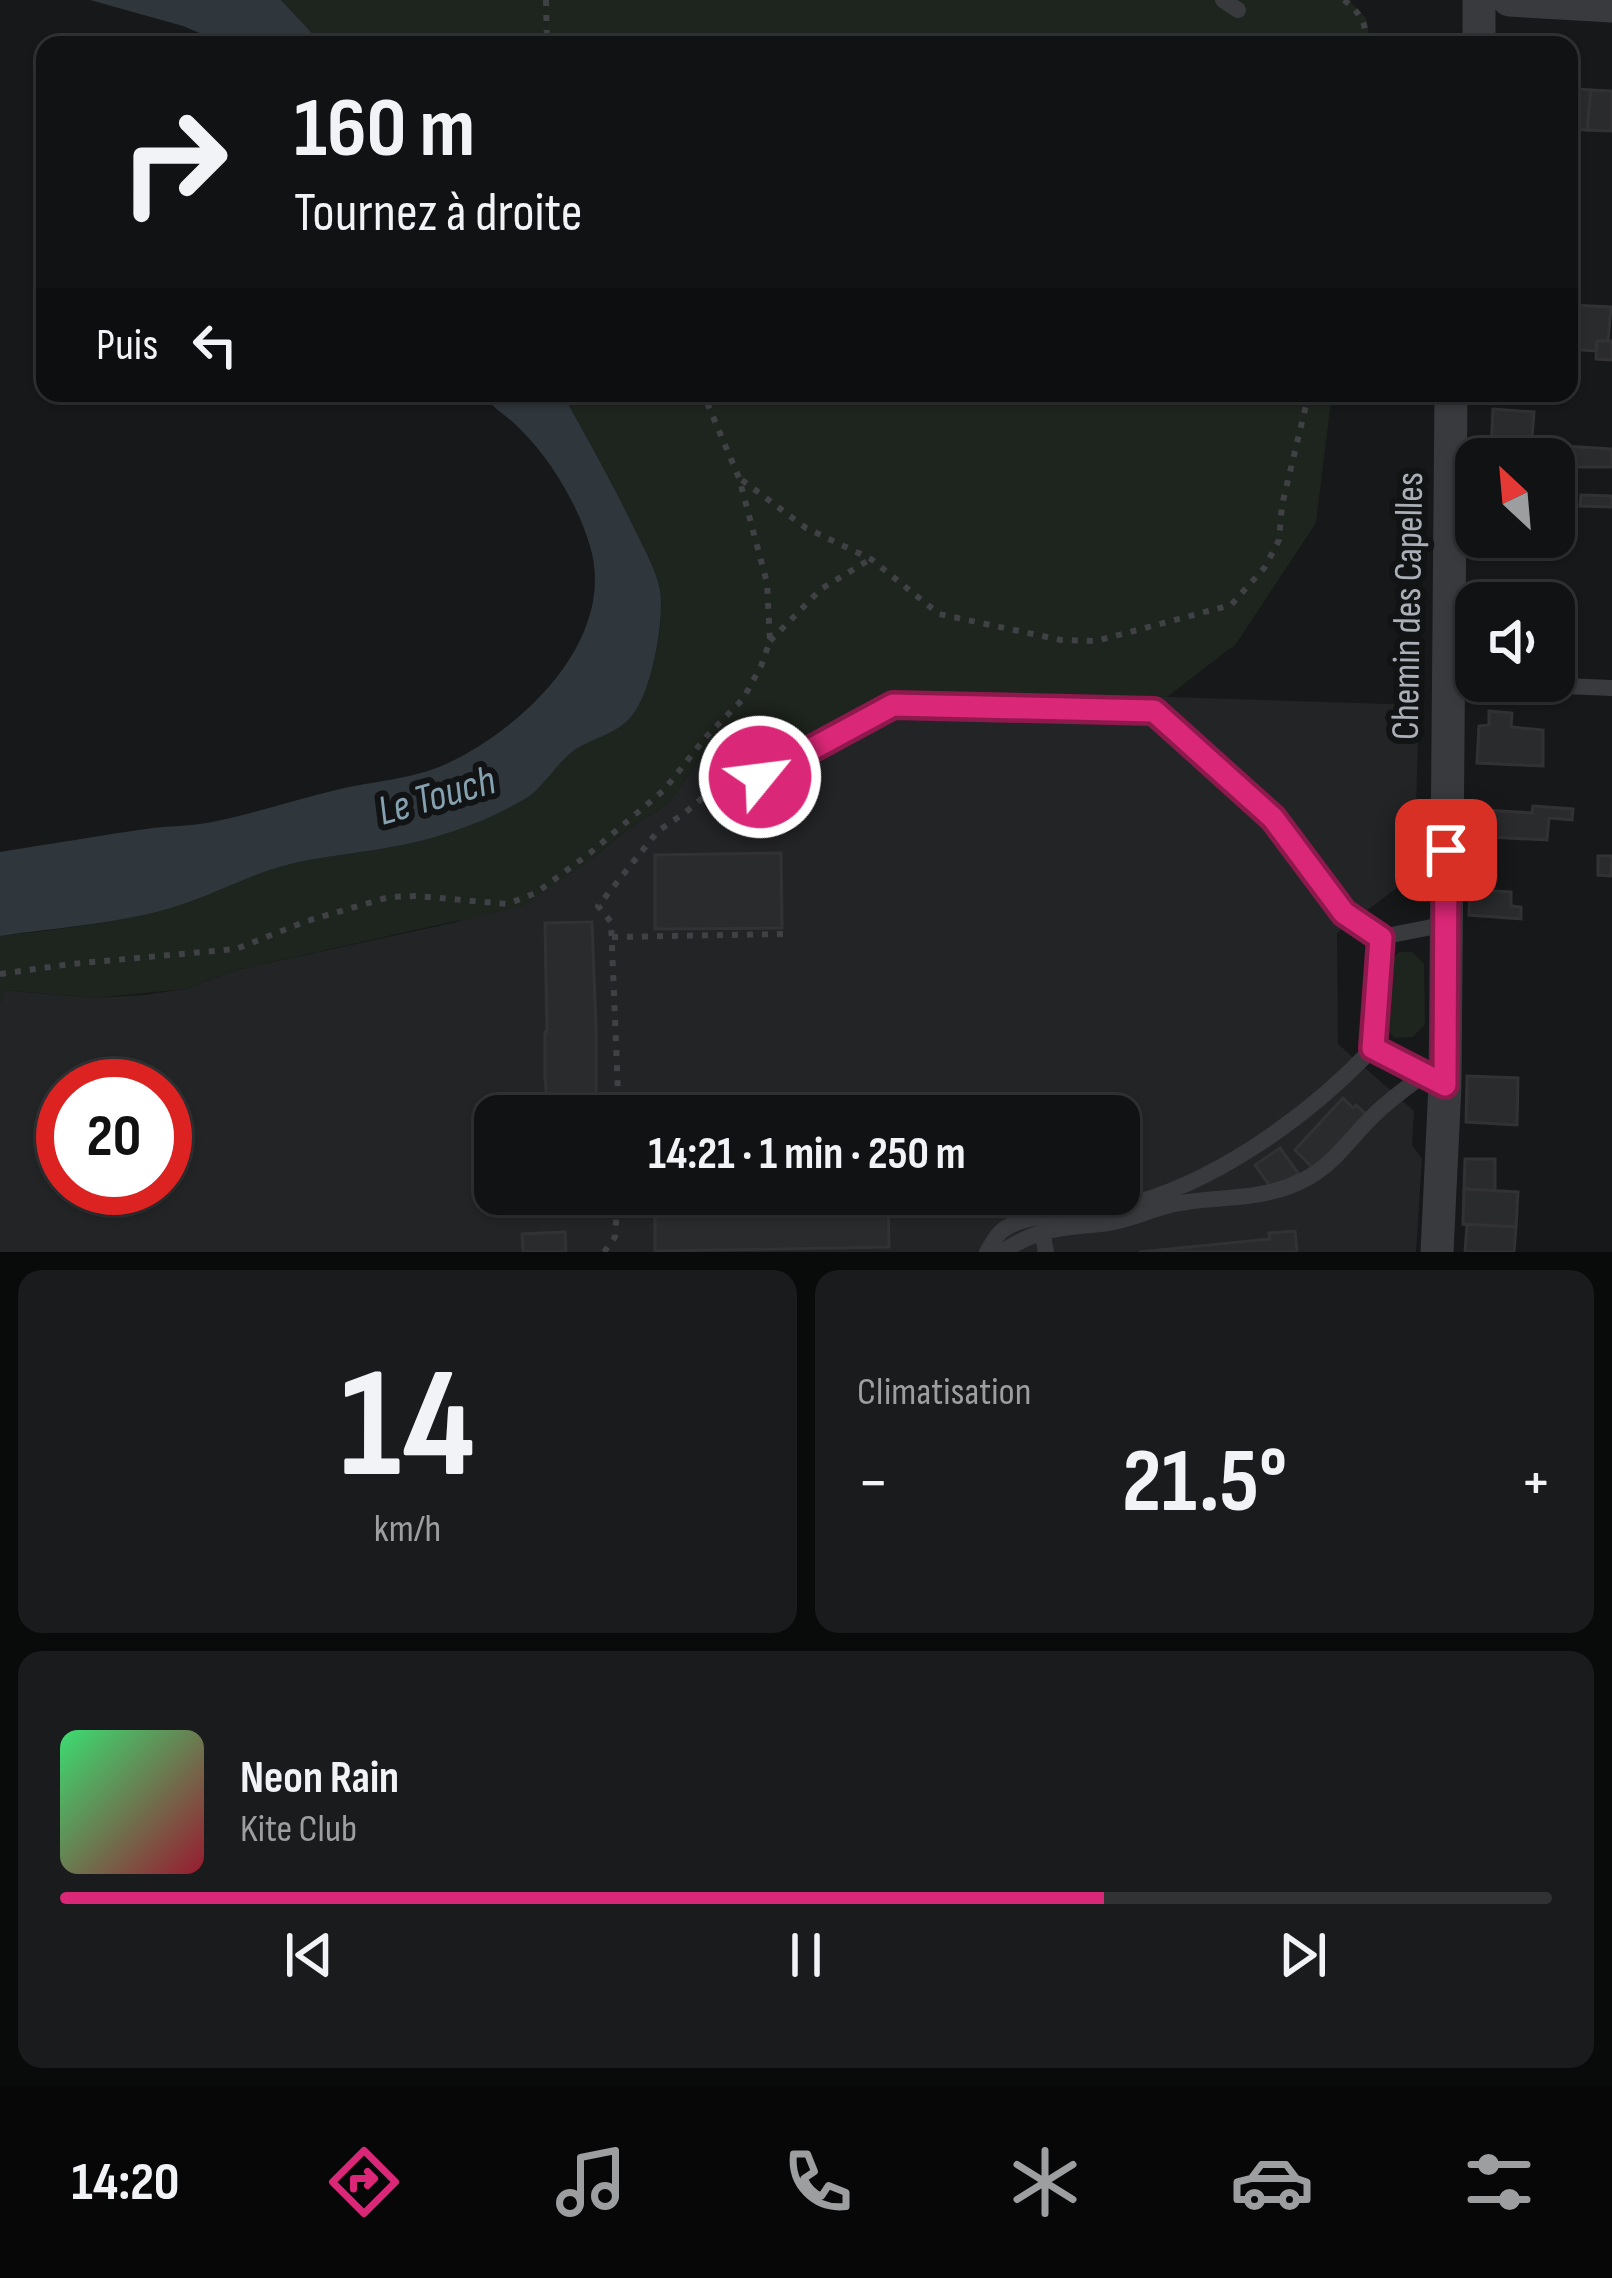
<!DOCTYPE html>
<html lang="fr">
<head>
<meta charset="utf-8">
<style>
  :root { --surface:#111213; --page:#1a1b1c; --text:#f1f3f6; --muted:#9c9ea0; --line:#303233; --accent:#db2777 }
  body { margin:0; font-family:"Sofia Sans Condensed",sans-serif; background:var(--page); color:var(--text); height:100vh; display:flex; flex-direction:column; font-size:45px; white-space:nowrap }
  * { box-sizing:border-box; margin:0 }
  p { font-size:39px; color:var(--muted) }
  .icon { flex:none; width:66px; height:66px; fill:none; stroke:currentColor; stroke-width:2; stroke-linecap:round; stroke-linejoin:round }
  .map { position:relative; height:1252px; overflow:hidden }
  .sheet { display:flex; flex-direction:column; gap:18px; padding:18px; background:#090a0a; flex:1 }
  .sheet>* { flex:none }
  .hud { position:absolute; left:36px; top:36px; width:1542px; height:366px; border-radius:24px; box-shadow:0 3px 9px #0004,0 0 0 3px var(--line); background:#111213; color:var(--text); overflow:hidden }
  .needle { width:78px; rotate:334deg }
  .fabs { position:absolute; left:1455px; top:438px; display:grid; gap:24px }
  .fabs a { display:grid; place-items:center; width:120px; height:120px; border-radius:24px; background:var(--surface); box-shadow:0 3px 9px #0004,0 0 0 3px var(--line); font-size:60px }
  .speed { position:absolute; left:36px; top:1059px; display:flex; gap:24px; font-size:60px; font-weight:700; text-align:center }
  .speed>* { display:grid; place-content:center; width:156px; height:156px; border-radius:50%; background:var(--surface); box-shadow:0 3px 9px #0004,0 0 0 3px var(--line); line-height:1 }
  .speed .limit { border:18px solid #d22; background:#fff; color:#111 }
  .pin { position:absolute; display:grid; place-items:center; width:102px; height:102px; color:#fff; margin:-51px; border-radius:24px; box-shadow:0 6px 18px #0006 }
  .me { position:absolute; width:132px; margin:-66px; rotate:61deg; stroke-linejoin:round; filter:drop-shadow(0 0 9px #0008) }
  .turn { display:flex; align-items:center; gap:42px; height:252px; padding:0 60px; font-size:54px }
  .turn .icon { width:156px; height:156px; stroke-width:2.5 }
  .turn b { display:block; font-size:84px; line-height:102px }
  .then { display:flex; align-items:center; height:114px; padding:0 60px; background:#0003; gap:24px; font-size:45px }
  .big { font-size:90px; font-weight:700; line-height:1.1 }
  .sheet .widget { flex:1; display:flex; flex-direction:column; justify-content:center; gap:18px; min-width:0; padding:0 42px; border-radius:24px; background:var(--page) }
  .sheet .dial { align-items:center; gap:0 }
  .dial b { font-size:156px; line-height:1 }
  .song { display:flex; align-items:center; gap:36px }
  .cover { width:144px; height:144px; border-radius:18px; background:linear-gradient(135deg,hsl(140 70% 55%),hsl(350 70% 35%)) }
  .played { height:12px; border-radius:6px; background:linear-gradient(90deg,var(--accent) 70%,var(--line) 70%) }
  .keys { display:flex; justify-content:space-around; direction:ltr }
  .heat { display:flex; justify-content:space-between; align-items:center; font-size:66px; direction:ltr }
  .sheet .tiles { flex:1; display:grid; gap:18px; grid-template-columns:1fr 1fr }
  .widget:last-child { grid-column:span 2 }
  .trip { position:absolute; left:474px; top:1095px; width:666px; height:120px; border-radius:24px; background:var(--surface); box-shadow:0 3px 9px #0004,0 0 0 3px var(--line); font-weight:700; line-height:120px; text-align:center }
  .tab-bar { display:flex; height:192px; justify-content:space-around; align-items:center; background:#070708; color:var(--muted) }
  .tab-bar .icon { width:84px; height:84px }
  .tab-bar .current { color:var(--accent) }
  .tab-bar b { font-size:54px; color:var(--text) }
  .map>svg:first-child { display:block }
  .built { fill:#232426; fill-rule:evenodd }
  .green { fill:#1e241e }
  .water { fill:#2f373c }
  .building { fill:#2a2b2d; stroke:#323235; stroke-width:3 }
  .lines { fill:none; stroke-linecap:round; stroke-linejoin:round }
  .path { stroke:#3f4145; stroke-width:6; stroke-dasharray:6 9; stroke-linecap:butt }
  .lane { stroke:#393a3e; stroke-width:16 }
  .street { stroke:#393a3e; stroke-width:33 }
  .route-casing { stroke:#8e194d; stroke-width:30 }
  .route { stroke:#db2777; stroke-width:21 }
  .labels { text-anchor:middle; stroke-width:12; stroke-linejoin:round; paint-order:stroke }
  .street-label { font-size:39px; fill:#abb0b8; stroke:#121314 }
  .water-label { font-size:42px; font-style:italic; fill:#85a0af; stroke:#121314 }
</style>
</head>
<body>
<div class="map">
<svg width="1612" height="1252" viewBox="0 0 1612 1252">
  <rect width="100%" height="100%" fill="#171819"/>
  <path class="built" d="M882,695l285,2 252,8 -5,170 -77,58 1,111 76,67 -2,34 10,14 -6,93h-1416v-249l4,-13 90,8 50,-3 41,-6 51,-19 221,-48 137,-65 35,-29 39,-24 39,-56 68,6zM63,1086h102v102h-102zM495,1116h624v78h-624z"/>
  <g class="green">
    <polygon points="281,0 1349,0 1366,18 1371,45 323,45"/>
    <path d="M562,393h770l-16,130 -80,121 -69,53 -286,-2 -106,59 -68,-6 -39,56 -39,24 -35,29 -71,49 -287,64 -51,19 -91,9 -90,-8 -4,13v-67c60,-7 122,-13 180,-31 35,-11 67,-29 103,-39 35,-10 72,-12 108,-19 47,-8 96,-25 136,-50 18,-12 28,-33 45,-46 15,-10 34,-15 49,-25 29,-20 45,-103 39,-137 -4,-20 -16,-40 -25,-59 -22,-46 -48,-92 -73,-137z"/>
    <polygon points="1399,952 1412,952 1424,964 1425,1024 1413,1037 1395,1038 1388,1031 1388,971 1389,963"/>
  </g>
  <g class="water">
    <polygon points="90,0 281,0 323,45 228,45 183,26"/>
    <path d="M481,393h81c25,45 51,91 73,137 9,19 21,39 25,60 5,30 -9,109 -32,130 -15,15 -38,19 -55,31 -17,13 -28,34 -45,46 -41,25 -90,42 -137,50 -36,7 -72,9 -108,19 -36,10 -68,28 -103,39 -58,19 -120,22 -180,31v-84c51,-8 102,-17 153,-24 18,-2 36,-2 54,-5 45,-9 88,-23 133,-34 35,-8 73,-10 106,-25 76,-35 172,-125 144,-218 -12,-41 -39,-86 -69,-116 -13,-14 -29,-22 -40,-37z"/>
  </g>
  <g class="building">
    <polygon points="1569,88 1591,90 1587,130 1569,129"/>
    <polygon points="1591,90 1612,91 1612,131 1587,130"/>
    <polygon points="1571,305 1611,307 1608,341 1597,341 1596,351 1569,349"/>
    <polygon points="1597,341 1612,341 1612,360 1596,359"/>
    <polygon points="1493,409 1534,412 1531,451 1501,450 1502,459 1476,459 1476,483 1468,483 1469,449 1491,449"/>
    <polygon points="1531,444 1612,449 1612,467 1554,467 1554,459 1502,459 1501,450 1531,451"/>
    <polygon points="1468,491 1476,492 1476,537 1547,537 1546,543 1466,539"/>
    <polygon points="1581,495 1612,496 1612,507 1580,506"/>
    <polygon points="1475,598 1575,600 1574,622 1564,621 1564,648 1554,648 1554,603 1476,603 1475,645"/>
    <polygon points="1489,711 1512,713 1511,727 1543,730 1543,766 1477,763 1479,726 1489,725"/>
    <polygon points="1533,806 1573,809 1572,820 1549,818 1547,840 1469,836 1469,809 1532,813"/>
    <polygon points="781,853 782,928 655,929 655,855"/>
    <polygon points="1598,856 1612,856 1611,876 1598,875"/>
    <polygon points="1470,885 1479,885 1478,890 1511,892 1511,906 1521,907 1521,919 1469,915"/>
    <polygon points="592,922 596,1028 596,1116 548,1116 545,1077 545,1032 547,1032 545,923"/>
    <polygon points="1467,1076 1518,1078 1517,1125 1466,1122"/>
    <polygon points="1343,1098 1353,1108 1356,1105 1368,1116 1316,1171 1295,1150"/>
    <polygon points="1280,1148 1298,1173 1273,1190 1255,1165"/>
    <polygon points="1465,1159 1495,1159 1495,1191 1464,1189"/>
    <polygon points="1464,1189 1518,1192 1516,1227 1463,1224"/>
    <polygon points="655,1194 888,1194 889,1247 655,1251"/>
    <polygon points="1463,1224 1516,1227 1514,1252 1465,1252 1467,1225"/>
    <polygon points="1295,1231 1297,1252 1139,1252 1270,1239 1269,1233"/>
    <polygon points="565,1232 566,1252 523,1252 522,1234"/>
  </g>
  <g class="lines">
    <g class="path">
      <polyline points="546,0 547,45"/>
      <path d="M1344,0c16,13 24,24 21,45"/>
      <polyline points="742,480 806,528 871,559 939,614 1061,640 1096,641 1231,605 1265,567 1279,540 1282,505 1309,393"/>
      <polyline points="770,641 821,589 869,560"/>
      <polyline points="612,937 786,934"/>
      <polyline points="0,974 71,964 236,949 307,921 389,897 417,896 507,904 536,893 590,853 664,790 706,737 743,699 761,666 770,641 767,583 739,478 703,393"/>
      <polyline points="619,1116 611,922 598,906 658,831 686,812 708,793"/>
      <polyline points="604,1252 615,1237 618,1194"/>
    </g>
    <g class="lane">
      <polyline points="1223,0 1238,10"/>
      <polyline points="1447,681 1612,688"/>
      <polyline points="724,779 760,777 893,705 1154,711 1273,817 1344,913 1381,937"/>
      <polyline points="1433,1079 1373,1048 1381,937 1447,924"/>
      <polyline points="1042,1231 1046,1252"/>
      <path d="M987,1252c5,-8 9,-17 16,-22 22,-18 86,-16 116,-23 93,-21 190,-91 254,-159"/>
      <path d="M1002,1252c41,-27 61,-23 106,-29 22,-3 41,-13 62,-18 40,-9 81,-4 120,-19 41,-15 54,-42 84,-71 15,-15 33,-28 51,-41"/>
    </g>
    <g class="street">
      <polyline points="1509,0 1612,6"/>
      <polyline points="1479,45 1479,0"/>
      <polyline points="1437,1252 1445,1085 1451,393"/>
    </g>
  </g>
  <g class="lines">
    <g class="route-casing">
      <polyline id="route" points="760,777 893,705 1154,711 1273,818 1344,913 1381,938 1373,1048 1445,1085 1446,850"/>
    </g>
    <use href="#route" class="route"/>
  </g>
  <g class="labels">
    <g class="street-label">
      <text transform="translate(1406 606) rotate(-89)" y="14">Chemin des Capelles</text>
    </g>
    <g class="water-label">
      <text transform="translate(436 794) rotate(-16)" y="15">Le Touch</text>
    </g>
  </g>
</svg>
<div class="fabs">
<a><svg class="needle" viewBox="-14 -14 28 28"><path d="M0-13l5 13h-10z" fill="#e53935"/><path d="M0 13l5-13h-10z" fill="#9c9ea0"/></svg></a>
<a><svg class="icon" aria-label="sound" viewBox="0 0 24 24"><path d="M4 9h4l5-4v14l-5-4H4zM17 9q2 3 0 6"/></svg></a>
</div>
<div class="speed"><div class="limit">20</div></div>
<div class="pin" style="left:1446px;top:850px;background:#d93025"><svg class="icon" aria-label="arrive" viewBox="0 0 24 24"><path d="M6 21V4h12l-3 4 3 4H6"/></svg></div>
<svg class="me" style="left:760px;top:777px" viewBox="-20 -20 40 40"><circle r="17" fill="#db2777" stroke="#fff" stroke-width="3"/><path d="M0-11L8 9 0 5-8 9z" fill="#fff"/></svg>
<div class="trip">14:21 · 1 min · 250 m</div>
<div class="hud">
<div class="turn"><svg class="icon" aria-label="right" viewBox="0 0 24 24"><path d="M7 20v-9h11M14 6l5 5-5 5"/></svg><div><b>160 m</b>Tournez à droite</div></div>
<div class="then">Puis<svg class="icon" aria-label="left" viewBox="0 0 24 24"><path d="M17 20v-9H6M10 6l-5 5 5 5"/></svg></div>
</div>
</div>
<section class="sheet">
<div class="tiles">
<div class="widget dial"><b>14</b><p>km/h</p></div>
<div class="widget"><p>Climatisation</p>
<div class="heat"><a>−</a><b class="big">21.5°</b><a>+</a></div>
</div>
<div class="widget">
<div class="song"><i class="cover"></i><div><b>Neon Rain</b><p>Kite Club</p></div></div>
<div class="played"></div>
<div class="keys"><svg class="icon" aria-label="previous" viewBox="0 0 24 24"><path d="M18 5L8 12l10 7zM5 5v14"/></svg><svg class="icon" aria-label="pause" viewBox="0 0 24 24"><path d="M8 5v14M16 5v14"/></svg><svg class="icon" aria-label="next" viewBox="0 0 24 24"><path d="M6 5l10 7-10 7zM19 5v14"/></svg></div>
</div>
</div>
</section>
<nav class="tab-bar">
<b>14:20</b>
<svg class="icon current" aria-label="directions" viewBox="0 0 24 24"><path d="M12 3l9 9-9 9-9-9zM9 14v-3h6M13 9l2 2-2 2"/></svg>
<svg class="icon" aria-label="music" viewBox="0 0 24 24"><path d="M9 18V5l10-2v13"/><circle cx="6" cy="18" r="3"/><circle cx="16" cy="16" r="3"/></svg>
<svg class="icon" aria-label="phone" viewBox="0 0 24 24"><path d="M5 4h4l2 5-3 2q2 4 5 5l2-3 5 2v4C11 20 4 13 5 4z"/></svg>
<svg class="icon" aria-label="climate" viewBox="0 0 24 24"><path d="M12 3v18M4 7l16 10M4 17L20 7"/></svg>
<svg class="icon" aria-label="car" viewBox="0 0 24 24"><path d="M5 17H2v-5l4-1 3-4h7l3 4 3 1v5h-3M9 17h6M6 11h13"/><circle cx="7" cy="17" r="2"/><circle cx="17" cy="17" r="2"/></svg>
<svg class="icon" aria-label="filters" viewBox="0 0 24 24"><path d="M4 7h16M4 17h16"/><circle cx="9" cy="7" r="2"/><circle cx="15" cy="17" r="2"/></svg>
</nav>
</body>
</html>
